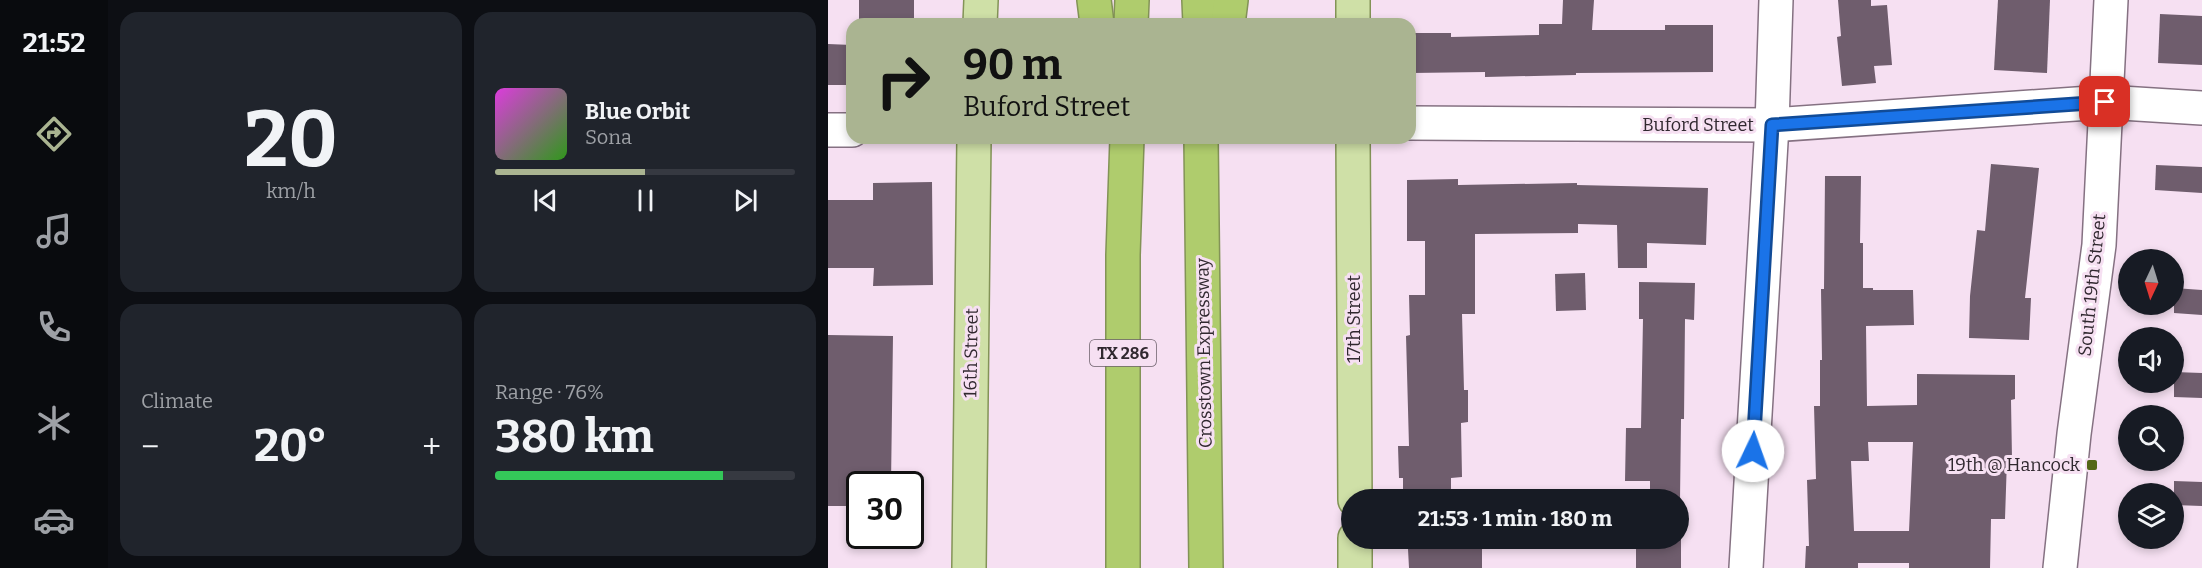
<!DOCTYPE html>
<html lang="en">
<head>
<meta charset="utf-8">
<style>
  :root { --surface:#171b24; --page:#20242c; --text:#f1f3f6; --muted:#9ea1a6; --line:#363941; --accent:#aab491 }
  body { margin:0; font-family:Bitter,serif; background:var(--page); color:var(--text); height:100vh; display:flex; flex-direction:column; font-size:22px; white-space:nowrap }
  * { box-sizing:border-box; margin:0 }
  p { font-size:20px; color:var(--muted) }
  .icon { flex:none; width:33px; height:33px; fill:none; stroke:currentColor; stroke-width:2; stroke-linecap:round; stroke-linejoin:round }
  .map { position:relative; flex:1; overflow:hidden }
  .drawer { display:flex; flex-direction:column; gap:12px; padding:12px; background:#0d0f14; width:720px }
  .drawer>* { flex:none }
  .guide { position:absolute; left:18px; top:18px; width:570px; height:126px; border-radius:18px; box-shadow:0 3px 9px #0003; background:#aab491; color:#111; overflow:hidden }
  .needle { width:39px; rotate:184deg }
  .fabs { position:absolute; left:1290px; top:249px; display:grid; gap:12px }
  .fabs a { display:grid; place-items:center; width:66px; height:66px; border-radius:50%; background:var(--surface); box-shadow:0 3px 9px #0003; font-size:30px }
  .speed { position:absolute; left:18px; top:471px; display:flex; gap:12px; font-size:30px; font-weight:700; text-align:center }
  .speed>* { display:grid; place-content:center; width:78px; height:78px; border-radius:50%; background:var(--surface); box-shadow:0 3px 9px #0003; line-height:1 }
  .speed .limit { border:3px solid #111; border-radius:9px; background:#fff; color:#111 }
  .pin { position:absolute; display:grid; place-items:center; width:51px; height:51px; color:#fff; margin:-26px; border-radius:12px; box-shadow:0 3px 9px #0006 }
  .me { position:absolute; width:66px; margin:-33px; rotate:3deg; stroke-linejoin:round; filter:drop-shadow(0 0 4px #0008) }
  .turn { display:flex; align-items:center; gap:21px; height:126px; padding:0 18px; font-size:27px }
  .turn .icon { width:78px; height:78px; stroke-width:2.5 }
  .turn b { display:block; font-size:42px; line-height:51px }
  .big { font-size:45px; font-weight:700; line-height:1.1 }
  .drawer .widget { flex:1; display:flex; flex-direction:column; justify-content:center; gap:9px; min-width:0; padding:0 21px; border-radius:18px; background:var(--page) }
  .drawer .dial { align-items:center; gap:0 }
  .dial b { font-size:78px; line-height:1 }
  .song { display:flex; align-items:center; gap:18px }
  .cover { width:72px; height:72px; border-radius:9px; background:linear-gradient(135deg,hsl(300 70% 55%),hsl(110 70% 35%)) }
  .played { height:6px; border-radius:3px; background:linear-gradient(90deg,var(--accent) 50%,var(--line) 50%) }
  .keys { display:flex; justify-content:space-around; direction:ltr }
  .heat { display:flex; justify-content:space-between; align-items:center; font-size:33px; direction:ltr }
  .charge { height:9px; border-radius:4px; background:linear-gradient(90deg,#34c759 76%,var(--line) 0) }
  .drawer .tiles { flex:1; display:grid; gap:12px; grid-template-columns:repeat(2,1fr) }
  .trip { position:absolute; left:513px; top:489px; width:348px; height:60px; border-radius:30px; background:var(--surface); box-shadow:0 3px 9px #0003; font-weight:700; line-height:60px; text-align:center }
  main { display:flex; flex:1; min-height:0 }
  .tab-bar { display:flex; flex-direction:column; width:108px; justify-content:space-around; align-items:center; background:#090b0e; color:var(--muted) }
  .tab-bar .icon { width:42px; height:42px }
  .tab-bar .current { color:var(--accent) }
  .tab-bar b { font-size:27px; color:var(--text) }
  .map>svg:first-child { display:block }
  .building { fill:#6f5d6d; fill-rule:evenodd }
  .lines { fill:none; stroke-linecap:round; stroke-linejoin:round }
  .minor-casing { stroke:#857182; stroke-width:36 }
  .major-casing { stroke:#839357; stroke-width:36 }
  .highway-casing { stroke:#839357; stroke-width:36 }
  .minor { stroke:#fff; stroke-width:33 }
  .major { stroke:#cfe0a7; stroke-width:33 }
  .highway { stroke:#afcc6d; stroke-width:33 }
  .route-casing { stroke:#114b97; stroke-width:15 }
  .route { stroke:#1a73e8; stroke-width:10 }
  .poi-dot { fill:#546816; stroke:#f6e0f2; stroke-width:2 }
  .labels { text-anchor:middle; stroke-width:6; stroke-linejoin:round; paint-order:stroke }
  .shield { fill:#f6e0f2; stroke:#6b5f6a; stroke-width:1.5 }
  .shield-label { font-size:16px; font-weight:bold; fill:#30282f }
  .street-label { font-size:18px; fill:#30282f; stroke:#f6e0f2 }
  .poi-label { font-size:18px; fill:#30282f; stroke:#f6e0f2; text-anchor:end }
</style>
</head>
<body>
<main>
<nav class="tab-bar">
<b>21:52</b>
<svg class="icon current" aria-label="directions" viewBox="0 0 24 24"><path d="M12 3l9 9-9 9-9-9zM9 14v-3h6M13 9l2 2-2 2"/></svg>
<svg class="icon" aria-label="music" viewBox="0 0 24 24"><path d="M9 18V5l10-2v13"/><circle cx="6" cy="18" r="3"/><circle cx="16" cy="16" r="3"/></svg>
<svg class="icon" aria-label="phone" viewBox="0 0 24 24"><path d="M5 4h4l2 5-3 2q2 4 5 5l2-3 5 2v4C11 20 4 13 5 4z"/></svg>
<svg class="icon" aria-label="climate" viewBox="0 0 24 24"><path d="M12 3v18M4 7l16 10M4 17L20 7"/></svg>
<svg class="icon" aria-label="car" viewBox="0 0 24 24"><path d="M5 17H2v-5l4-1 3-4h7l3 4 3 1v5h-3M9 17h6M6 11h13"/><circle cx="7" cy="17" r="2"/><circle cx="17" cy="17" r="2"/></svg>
</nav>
<section class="drawer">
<div class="tiles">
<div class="widget dial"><b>20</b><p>km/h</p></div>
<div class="widget">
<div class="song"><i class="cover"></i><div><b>Blue Orbit</b><p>Sona</p></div></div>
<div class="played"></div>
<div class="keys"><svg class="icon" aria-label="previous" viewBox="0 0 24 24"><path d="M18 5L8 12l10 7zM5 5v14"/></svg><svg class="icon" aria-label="pause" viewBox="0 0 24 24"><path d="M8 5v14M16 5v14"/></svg><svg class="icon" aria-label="next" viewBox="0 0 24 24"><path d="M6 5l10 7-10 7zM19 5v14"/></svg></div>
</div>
<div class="widget"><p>Climate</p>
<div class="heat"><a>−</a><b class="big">20°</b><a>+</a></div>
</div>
<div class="widget"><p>Range · 76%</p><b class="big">380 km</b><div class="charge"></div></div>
</div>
</section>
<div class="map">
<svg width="1374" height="568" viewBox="0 0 1374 568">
  <rect width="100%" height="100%" fill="#f6e0f2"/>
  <g class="building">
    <rect x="31" y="0" width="55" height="24"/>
    <polygon points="735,0 766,0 764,30 837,30 837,25 885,25 885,72 748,73 748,75 657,77 657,72 584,73 583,33 623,33 623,37 711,35 711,24 734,24"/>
    <polygon points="1010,0 1043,0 1043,6 1059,5 1064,65 1046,66 1048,83 1014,86 1009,37 1013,36"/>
    <polygon points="1170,0 1222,0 1219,73 1166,70"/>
    <polygon points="1332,14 1374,16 1374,65 1330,63"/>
    <polygon points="0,44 24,45 24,85 0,85"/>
    <polygon points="1163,164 1211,168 1197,298 1203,298 1201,340 1141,338 1142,296 1149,230 1157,231"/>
    <polygon points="1328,165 1374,167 1374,193 1327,190"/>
    <path d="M997,176h36l-1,67h3v45h10v2h40l1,35 -48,1 1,80 50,-1v-31l98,1v24l-4,1 1,59h-5l-2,60h-14l-1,49h-81v-5h-51v5h-53l1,-22h3l-2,-66 9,-1 -2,-73h6v-46h2l-1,-71h3zM1040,442h45l-4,89h-55l-3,-70h18z"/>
    <polygon points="630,179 630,185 749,183 749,185 880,188 878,245 819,243 819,268 790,268 789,225 750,224 750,233 647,234 647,314 634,314 636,390 640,390 640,422 633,423 634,477 623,478 623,500 575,500 575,478 571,478 570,446 581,446 578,336 582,335 581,295 597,295 597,241 579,241 579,180"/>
    <polygon points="104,182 105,285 45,286 46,268 0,268 0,200 45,200 45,183"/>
    <polygon points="757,273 758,310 728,311 727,274"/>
    <polygon points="811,282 867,283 866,320 857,319 856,419 853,419 852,500 822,500 822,481 797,481 798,428 813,428 815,319 811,319"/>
    <polygon points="1346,288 1374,290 1374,315 1346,313"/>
    <polygon points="0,335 65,336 63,484 32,484 32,506 0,506"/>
    <polygon points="1346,372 1374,373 1374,398 1346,397"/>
    <polygon points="1346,481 1374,482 1374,506 1346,505"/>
    <rect x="808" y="538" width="45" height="30"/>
    <polygon points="654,539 654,568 581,568 580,549 614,548 614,540"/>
  </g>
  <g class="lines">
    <g class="minor-casing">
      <g id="minor">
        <polyline points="582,123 944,125 1277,102 1374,108"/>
        <polyline points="0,130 24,130"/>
        <polyline points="918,568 944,125 948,0"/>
        <polyline points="1232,568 1246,434 1271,245 1283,0"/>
      </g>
    </g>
    <g class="major-casing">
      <g id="major">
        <polyline points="152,24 153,0"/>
        <polyline points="525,24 525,0"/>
        <polyline points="525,138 527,500"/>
        <polyline points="527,538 527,568"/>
        <polyline points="141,568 146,138"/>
      </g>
    </g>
    <g class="highway-casing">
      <g id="highway">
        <polyline points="266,0 269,24"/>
        <polyline points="371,0 372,24"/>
        <polyline points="303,24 304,0"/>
        <polyline points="400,24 403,0"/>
        <polyline points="373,138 378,568"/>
        <polyline points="295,568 295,255 299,138"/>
      </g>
    </g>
    <use href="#minor" class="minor"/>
    <use href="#major" class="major"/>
    <use href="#highway" class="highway"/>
  </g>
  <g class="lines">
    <g class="route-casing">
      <polyline id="route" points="925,451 944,125 1277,102"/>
    </g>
    <use href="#route" class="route"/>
  </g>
  <rect class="poi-dot" x="1258" y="459" width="12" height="12" rx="3"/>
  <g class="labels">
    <rect class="shield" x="262" y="340" width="66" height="26" rx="4.5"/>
    <g class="shield-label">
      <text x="295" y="359">TX 286</text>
    </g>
    <g class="street-label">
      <text x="870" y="131">Buford Street</text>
      <text transform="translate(1264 285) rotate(-84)" y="6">South 19th Street</text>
      <text transform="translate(526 319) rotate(-90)" y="6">17th Street</text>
      <text transform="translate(143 353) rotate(-89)" y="6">16th Street</text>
      <text transform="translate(376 353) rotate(-91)" y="6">Crosstown Expressway</text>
    </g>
    <g class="poi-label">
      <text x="1252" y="471">19th @ Hancock</text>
    </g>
  </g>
</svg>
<div class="fabs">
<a><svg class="needle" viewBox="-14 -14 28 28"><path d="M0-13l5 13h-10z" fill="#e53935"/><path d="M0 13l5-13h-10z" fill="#9ea1a6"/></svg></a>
<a><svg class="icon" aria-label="sound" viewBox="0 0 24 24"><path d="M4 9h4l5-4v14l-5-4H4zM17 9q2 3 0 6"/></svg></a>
<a><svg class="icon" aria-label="search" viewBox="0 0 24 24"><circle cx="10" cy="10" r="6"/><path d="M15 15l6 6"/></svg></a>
<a><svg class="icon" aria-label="layers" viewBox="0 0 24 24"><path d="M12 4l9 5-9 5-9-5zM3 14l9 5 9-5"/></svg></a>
</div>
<div class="speed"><div class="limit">30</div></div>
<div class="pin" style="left:1277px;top:102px;background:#d93025"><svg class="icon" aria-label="arrive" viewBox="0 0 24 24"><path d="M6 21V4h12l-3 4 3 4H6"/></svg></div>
<svg class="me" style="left:925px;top:451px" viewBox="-20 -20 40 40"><circle r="19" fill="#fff"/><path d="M0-13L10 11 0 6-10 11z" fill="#1a73e8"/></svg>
<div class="trip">21:53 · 1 min · 180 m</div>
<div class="guide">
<div class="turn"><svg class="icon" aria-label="right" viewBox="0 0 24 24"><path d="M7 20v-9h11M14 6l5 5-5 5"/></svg><div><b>90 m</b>Buford Street</div></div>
</div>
</div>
</main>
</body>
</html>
